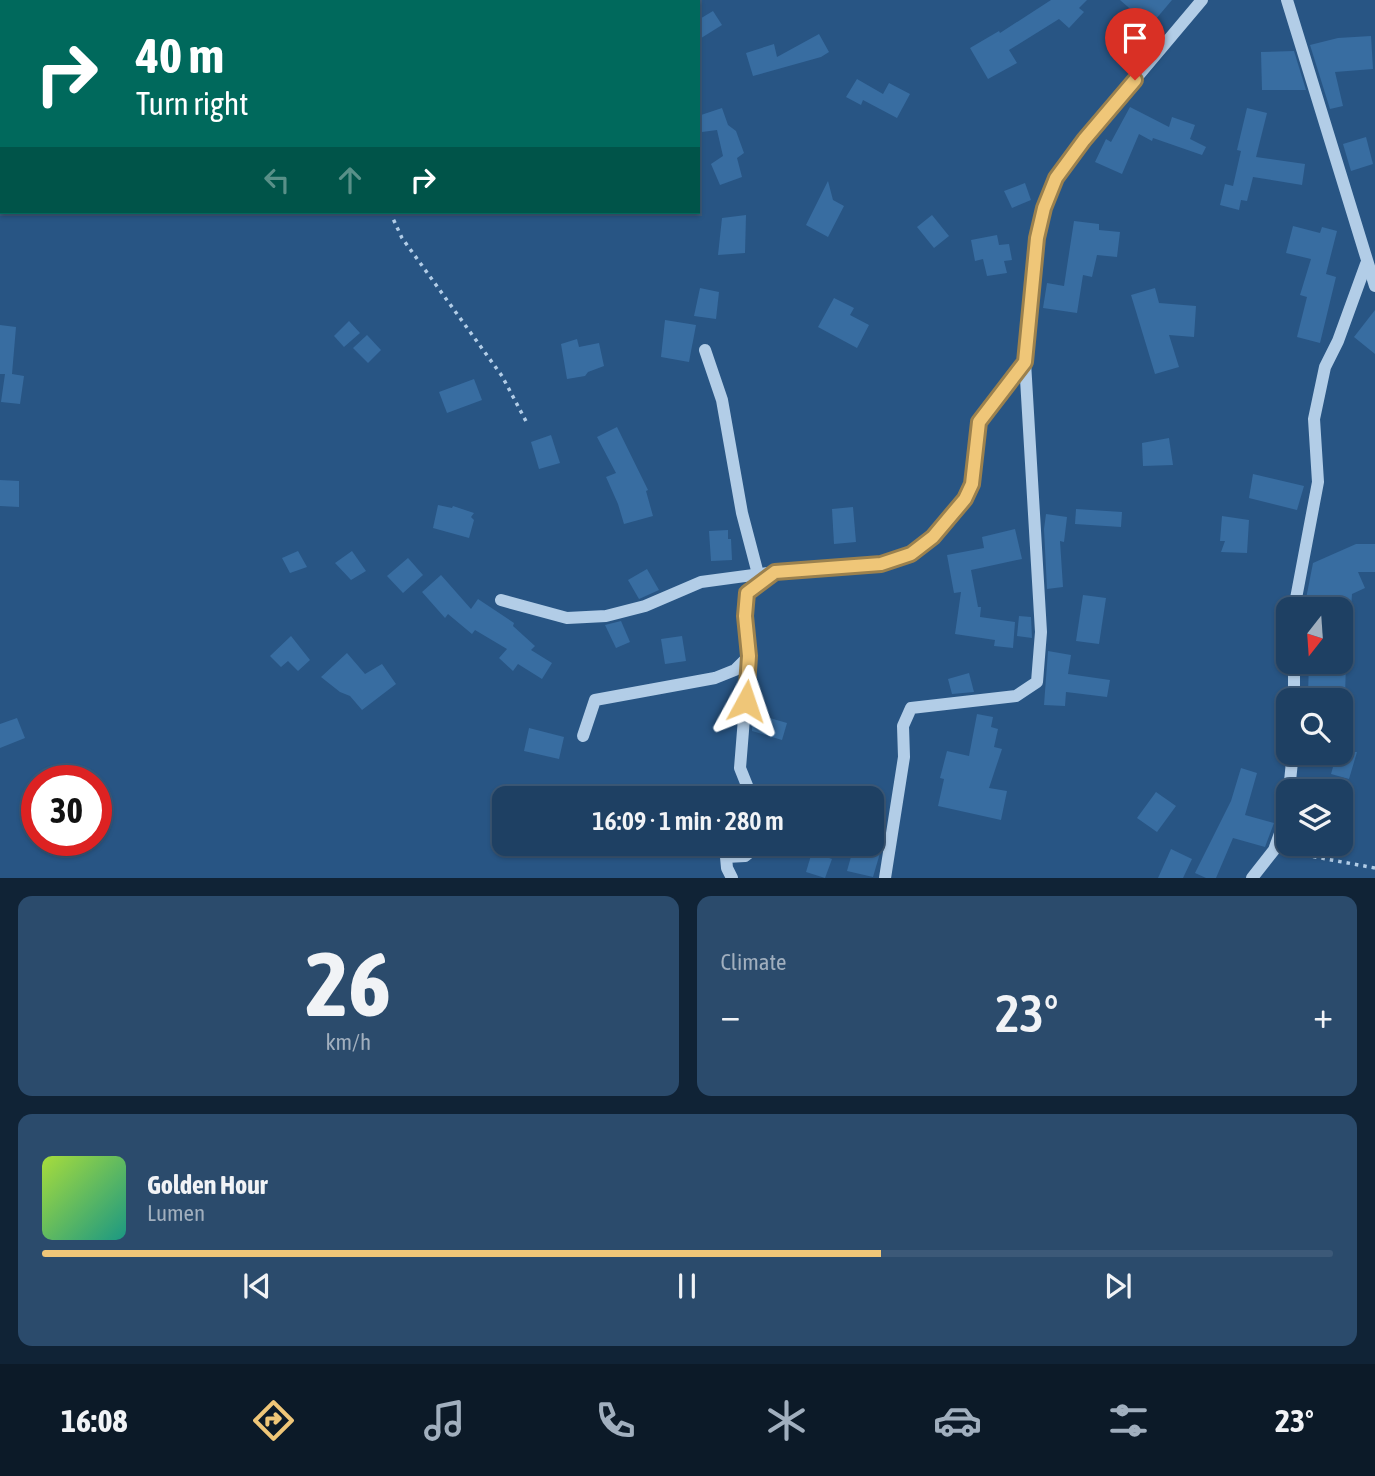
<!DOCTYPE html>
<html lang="en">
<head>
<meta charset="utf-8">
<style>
  :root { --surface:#1e4063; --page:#2b4b6c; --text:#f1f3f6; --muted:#a1afbe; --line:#3c5978; --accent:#efc678 }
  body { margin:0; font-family:"Asap Condensed",sans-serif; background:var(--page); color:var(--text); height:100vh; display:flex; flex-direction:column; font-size:26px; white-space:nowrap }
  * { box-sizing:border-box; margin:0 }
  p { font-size:23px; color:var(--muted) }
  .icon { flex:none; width:38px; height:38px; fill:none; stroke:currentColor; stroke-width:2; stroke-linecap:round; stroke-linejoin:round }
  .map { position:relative; height:878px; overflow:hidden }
  .details { display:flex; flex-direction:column; gap:18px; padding:18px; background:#102336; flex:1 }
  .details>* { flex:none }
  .hud { position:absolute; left:0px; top:0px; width:700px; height:214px; box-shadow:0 2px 5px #0004,0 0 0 2px var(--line); background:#00695c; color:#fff; overflow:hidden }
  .needle { width:46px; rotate:197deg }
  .fabs { position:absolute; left:1276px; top:597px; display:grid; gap:14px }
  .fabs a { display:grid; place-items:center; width:77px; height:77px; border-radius:14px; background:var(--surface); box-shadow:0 2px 5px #0004,0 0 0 2px var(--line); font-size:35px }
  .speed { position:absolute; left:21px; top:765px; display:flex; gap:14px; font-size:35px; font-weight:700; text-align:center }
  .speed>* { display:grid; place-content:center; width:91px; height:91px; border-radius:50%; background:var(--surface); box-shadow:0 2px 5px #0004,0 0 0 2px var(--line); line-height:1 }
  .speed .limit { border:10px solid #d22; background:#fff; color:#111 }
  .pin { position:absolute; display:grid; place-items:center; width:60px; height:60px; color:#fff; margin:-72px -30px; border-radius:50% 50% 50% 0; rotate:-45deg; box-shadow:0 0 7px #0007 }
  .pin .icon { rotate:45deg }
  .me { position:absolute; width:77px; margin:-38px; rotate:5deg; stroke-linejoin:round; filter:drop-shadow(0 0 5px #0008) }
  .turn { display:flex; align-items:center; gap:24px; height:147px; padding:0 21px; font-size:32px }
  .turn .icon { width:91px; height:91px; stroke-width:2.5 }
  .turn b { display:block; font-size:49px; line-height:60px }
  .lanes { display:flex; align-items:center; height:66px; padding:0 21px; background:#0003; justify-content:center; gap:35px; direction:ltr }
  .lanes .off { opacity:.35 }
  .big { font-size:52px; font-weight:600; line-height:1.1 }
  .details .tile { flex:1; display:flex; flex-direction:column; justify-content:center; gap:10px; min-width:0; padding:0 24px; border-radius:14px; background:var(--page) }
  .details .dial { align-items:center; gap:0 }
  .dial b { font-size:91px; line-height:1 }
  .song { display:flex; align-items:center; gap:21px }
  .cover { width:84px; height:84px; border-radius:10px; background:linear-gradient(135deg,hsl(80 70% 55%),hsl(170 70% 35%)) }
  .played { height:7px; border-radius:4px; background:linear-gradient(90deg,var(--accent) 65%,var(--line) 65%) }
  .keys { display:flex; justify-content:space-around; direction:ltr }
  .heat { display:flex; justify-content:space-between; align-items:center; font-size:38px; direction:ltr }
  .details .tiles { flex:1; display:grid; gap:18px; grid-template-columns:1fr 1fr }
  .tile:last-child { grid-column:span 2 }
  .trip { position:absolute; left:492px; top:786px; width:392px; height:70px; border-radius:14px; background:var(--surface); box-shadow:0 2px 5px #0004,0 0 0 2px var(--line); font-weight:600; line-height:70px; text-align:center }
  .dock { display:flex; height:112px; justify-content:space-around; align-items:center; background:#0c1a28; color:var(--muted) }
  .dock .icon { width:49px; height:49px }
  .dock .selected { color:var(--accent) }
  .dock b { font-size:32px; color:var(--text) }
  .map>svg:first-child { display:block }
  .building { fill:#386da1 }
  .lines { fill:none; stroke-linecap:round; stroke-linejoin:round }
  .path { stroke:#b2cde7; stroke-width:3.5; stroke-dasharray:3.5 5; stroke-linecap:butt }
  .minor { stroke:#b2cde7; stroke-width:12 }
  .route-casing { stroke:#9b814e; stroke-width:18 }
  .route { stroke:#efc678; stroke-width:12 }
</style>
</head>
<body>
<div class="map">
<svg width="1375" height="878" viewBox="0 0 1375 878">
  <rect width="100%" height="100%" fill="#285584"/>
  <g class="building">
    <polygon points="1051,0 1087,0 1079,8 1084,12 1069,28 1059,19 1009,50 1017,63 988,79 970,48 999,31 1000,33"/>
    <polygon points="1120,0 1172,0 1150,26"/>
    <polygon points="713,11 722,25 698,40 698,20"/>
    <polygon points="819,34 829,52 821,57 753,76 746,53 774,44 777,57"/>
    <polygon points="1371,36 1373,69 1335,72 1343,106 1330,109 1310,45 1338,38"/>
    <polygon points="1294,51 1306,90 1262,90 1261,52"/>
    <polygon points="857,79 883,94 889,83 910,94 897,118 863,100 861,105 846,97"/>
    <polygon points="1130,107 1169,127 1172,117 1195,125 1190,139 1206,147 1202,155 1153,138 1152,141 1139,134 1122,174 1095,162 1106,139 1111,142"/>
    <polygon points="722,108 728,125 736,131 744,153 737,158 742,177 720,185 711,164 723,156 717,130 702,132 698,116"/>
    <polygon points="1247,108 1267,113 1256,157 1305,164 1302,185 1253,177 1247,201 1241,200 1239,210 1220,205 1225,184 1233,186 1241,151 1237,150"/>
    <polygon points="1366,137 1373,164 1351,171 1343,144"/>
    <polygon points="828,181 833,200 844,206 828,237 806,225"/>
    <polygon points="1025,183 1031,200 1012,208 1004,191"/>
    <polygon points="746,215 745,253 718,255 722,218"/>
    <polygon points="932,215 949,236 934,248 917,227"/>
    <polygon points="1074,221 1099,224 1099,230 1120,232 1117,257 1097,255 1092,277 1083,275 1077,313 1043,308 1047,283 1064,286"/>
    <polygon points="1293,226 1320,233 1322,227 1337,231 1326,274 1336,277 1320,343 1297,337 1307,297 1300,295 1311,259 1286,253"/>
    <polygon points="997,235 999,245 1009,244 1012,260 1004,261 1007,273 987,276 983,259 975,261 971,240"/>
    <polygon points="700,288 719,292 716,319 694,316"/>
    <polygon points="1155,288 1159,303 1196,306 1194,337 1169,335 1179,367 1155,374 1131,295"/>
    <polygon points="834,298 854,308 850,315 869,325 857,348 818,327"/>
    <polygon points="1375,310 1375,354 1354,337"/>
    <polygon points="665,320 696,325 689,362 661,357"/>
    <polygon points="349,321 360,333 344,347 334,336"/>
    <polygon points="0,325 16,327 12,374 24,376 20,404 1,402 5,374 0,374"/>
    <polygon points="367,335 381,350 368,363 353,348"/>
    <polygon points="577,339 579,347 599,343 604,366 588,372 585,376 567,379 561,344"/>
    <polygon points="474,379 482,400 447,413 439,392"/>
    <polygon points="617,427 648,490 646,491 653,516 624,524 618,504 606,477 616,473 597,437"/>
    <polygon points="551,435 560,463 539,469 531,442"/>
    <polygon points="1169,438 1173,465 1143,466 1142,443"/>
    <polygon points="1253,474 1304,486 1297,510 1249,498"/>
    <polygon points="0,480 19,481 19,507 0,506"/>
    <polygon points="438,505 452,508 453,506 474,513 471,517 474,520 469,538 433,528"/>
    <polygon points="853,507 856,542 834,544 832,509"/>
    <polygon points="1076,509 1122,512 1121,527 1075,524"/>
    <polygon points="1046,514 1067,517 1064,542 1060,541 1063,587 1047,589 1044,529"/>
    <polygon points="1222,516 1249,520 1247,553 1221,552 1225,541 1220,541"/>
    <polygon points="1015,529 1022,559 971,570 978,607 981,607 980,617 1015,622 1013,648 994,646 995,640 955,634 961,592 954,593 947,555 984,548 982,537"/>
    <polygon points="728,530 728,539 731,539 732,560 711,561 709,531"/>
    <polygon points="1356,544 1375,544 1375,572 1358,572 1365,588 1352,594 1351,609 1304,609 1313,563"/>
    <polygon points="298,551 307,567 290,573 282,558"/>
    <polygon points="352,551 366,571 351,580 335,563"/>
    <polygon points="408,558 423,575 403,593 387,576"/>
    <polygon points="647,569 659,590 639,599 628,580"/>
    <polygon points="441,575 471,609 478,599 514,623 513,626 535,646 531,650 552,663 542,679 518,664 513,671 499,658 507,649 475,630 472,634 448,614 445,618 422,592"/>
    <polygon points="1083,595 1106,598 1099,644 1076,641"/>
    <polygon points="1019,616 1031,617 1032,638 1017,636"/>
    <polygon points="621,621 630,642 616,648 605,625"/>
    <polygon points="291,636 310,660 298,671 288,661 281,667 270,656"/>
    <polygon points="682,636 686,661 665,664 661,639"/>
    <polygon points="1048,651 1071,655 1068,674 1110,680 1107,697 1066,692 1065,706 1044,705"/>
    <polygon points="347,653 365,674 382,664 396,684 362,710 350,696 340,692 321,677"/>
    <polygon points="1309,662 1346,662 1345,697 1308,695"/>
    <polygon points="969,673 974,692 952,694 948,679"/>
    <polygon points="753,713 787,723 782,740 752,731"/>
    <polygon points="977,714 993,717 991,727 998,729 994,747 1002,749 989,788 1007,791 1001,820 938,806 944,779 940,778 947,751 969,756"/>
    <polygon points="17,718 25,738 0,748 0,724"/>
    <polygon points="529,728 564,737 559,759 524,751"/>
    <polygon points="1302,752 1357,752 1349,779 1331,774 1333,767 1301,758"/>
    <polygon points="1241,768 1257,773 1245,815 1274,823 1265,847 1233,838 1216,878 1206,878 1195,873 1231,801"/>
    <polygon points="1156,792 1176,806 1157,832 1137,818"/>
    <polygon points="854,846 880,853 873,877 847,871"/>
    <polygon points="1171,849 1192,859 1183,878 1158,878"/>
    <polygon points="812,852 832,859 825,878 806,872"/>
  </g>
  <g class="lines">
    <g class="path">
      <polyline points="0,56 2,56"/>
      <polyline points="390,212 402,238 502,376 528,425"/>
      <polyline points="1288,852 1375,868"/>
    </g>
    <g class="minor">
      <polyline points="1287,0 1375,286"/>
      <polyline points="705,350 722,400 742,513 758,574"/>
      <polyline points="501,600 567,618 606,616 645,606 701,582 775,572 881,564 911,554 933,537 965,499 972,484 979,422 1025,362"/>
      <polyline points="1294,609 1318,482 1314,419 1325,367 1338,341 1366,264"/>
      <polyline points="1294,662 1294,700"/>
      <polyline points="583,736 595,700 715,678 735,670 749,656"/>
      <polyline points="1289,791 1293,752"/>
      <polyline points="752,798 740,768 749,656 745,616 747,593 775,572"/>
      <polyline points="732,878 727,868 726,857 745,856 760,844"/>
      <polyline points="885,878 904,757 903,726 911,708 1016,696 1037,682 1041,632 1025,362 1037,238 1044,208 1056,179 1084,140 1202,0"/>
      <polyline points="1252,878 1274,850 1283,825 1288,798"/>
    </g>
  </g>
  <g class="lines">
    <g class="route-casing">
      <polyline id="route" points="746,701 749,656 745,616 747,593 775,572 881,564 911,554 933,537 965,499 972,484 979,422 1025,362 1037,238 1044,208 1056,178 1084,140 1135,80"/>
    </g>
    <use href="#route" class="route"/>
  </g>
</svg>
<div class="fabs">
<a><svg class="needle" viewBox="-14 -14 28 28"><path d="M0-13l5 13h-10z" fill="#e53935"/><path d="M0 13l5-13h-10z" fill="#a1afbe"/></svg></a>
<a><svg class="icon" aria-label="search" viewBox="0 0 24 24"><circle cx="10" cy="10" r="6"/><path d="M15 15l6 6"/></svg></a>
<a><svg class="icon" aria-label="layers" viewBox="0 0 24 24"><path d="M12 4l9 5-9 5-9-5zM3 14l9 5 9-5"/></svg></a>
</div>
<div class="speed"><div class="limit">30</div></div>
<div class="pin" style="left:1135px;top:80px;background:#d93025"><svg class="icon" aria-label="arrive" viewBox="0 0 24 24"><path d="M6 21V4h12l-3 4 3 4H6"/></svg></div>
<svg class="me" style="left:746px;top:701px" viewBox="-20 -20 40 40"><path d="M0-17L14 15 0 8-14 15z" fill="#efc678" stroke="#fff" stroke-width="4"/></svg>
<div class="trip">16:09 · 1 min · 280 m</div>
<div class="hud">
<div class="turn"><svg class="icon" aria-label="right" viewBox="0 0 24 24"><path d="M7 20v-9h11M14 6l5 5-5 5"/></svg><div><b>40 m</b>Turn right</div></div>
<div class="lanes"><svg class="icon off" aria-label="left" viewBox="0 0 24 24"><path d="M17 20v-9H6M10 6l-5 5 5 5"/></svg><svg class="icon off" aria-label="ahead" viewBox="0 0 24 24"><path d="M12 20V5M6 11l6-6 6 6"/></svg><svg class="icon" aria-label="right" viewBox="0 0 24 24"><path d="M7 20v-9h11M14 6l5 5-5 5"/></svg></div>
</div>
</div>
<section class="details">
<div class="tiles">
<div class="tile dial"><b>26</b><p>km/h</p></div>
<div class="tile"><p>Climate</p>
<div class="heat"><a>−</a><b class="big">23°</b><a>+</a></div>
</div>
<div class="tile">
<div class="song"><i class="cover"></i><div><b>Golden Hour</b><p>Lumen</p></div></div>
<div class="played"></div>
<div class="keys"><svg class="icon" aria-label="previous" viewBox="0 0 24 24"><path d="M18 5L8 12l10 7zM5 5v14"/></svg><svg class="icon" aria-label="pause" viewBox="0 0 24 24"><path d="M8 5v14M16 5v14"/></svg><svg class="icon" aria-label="next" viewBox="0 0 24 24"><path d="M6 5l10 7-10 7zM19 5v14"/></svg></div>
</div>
</div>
</section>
<nav class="dock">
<b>16:08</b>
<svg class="icon selected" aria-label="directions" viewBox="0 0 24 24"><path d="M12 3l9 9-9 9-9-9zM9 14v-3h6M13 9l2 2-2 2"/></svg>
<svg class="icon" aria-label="music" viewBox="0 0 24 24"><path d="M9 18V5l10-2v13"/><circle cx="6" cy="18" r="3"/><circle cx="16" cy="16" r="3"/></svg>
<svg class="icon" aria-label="phone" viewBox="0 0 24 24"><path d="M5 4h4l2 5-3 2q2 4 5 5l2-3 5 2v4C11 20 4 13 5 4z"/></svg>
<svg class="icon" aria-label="climate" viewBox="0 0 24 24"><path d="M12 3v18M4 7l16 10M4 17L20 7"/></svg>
<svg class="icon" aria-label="car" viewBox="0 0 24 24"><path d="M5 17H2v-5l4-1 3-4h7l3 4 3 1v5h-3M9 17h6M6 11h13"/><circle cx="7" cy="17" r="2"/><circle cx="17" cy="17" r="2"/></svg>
<svg class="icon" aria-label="filters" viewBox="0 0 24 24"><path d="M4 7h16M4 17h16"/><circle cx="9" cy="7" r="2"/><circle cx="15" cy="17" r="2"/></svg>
<b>23°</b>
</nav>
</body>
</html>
